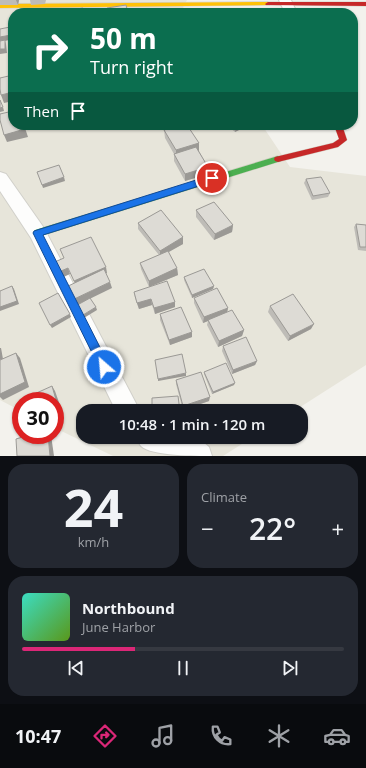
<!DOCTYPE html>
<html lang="en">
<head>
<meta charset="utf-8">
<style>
  :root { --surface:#171b24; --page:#242831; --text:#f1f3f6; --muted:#9ea1a6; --line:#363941; --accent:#db2777 }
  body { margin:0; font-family:"Open Sans",sans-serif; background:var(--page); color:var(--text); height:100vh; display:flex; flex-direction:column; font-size:15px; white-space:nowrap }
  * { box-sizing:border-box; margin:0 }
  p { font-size:13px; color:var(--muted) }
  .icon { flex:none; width:22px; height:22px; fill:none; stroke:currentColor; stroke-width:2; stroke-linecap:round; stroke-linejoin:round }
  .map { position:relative; height:456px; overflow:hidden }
  .details { display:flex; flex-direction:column; gap:8px; padding:8px; background:#0d0f14; flex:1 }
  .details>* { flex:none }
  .guide { position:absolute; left:8px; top:8px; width:350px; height:122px; border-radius:16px; box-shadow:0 1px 3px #0004; background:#0b6e4f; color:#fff; overflow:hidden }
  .speed { position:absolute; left:12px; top:392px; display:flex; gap:8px; font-size:20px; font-weight:700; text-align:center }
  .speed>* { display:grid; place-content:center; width:52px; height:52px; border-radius:50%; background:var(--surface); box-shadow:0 1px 3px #0004; line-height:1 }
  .speed .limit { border:6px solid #d22; background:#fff; color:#111 }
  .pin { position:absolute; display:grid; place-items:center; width:34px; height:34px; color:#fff; margin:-17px; border:2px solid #fff; border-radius:50%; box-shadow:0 1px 4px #0007 }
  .me { position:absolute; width:44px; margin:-22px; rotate:333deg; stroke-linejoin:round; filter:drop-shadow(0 0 3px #0008) }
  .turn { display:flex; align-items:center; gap:14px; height:84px; padding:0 16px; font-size:18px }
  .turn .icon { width:52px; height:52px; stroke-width:2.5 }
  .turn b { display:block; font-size:28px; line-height:34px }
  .then { display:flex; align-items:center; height:38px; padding:0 16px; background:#0003; gap:8px; font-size:15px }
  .big { font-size:30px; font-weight:600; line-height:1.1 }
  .details .widget { flex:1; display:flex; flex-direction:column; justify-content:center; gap:6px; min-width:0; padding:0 14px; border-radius:16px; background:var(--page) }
  .details .dial { align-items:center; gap:0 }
  .dial b { font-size:52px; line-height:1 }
  .song { display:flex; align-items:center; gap:12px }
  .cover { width:48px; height:48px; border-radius:6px; background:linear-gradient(135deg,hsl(170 70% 55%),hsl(90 70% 35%)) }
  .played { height:4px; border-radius:2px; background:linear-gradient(90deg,var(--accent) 35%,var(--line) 35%) }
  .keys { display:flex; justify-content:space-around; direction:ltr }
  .heat { display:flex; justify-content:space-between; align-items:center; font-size:22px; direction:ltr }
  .details .tiles { flex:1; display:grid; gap:8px; grid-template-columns:1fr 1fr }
  .widget:last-child { grid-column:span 2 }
  .trip { position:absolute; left:76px; top:404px; width:232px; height:40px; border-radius:16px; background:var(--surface); box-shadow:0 1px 3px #0004; font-weight:600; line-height:40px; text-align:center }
  .tabs { display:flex; height:64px; justify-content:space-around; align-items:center; background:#090b0e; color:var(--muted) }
  .tabs .icon { width:28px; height:28px }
  .tabs .active { color:var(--accent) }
  .tabs b { font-size:18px; color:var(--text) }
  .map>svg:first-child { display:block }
  .residential { fill:#e7e5da }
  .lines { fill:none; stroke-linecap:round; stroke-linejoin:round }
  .street-casing { stroke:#d1d0ca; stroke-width:2 }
  .fast-casing { stroke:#d3d0c4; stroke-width:1 }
  .slow-casing { stroke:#d3d0c4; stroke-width:1 }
  .jam-casing { stroke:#d3d0c4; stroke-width:1 }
  .street { fill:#fdfdfc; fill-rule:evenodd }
  .fast { fill:#4caf50; fill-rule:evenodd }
  .slow { fill:#ffc107; fill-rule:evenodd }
  .jam { fill:#c62828; fill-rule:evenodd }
  .wall { fill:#bebcb7 }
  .shaded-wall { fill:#9b9995 }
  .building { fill:#dddbd5; stroke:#9b9995 }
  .route { fill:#1a73e8; stroke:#114b97 }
</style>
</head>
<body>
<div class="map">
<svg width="366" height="456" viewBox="0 0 366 456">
  <rect width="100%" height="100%" fill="#f3f2ed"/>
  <polygon class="residential" points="0,0 187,0 183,7 187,13 13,13 13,125 262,125 290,167 366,176 366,365 294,411 83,411 83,437 253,437 223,456 113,456 55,428 55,401 21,401 21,411 0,400"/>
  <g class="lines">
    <g class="street-casing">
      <g id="street">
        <polygon points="279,0 291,0 297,13 285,13"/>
        <polygon points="0,172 6,174 44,228 140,411 116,411 31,238 0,191"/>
        <path d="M137,437h60l12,10 3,9c-15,0 -61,0 -71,-10 -2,-2 -3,-6 -4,-9z"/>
      </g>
    </g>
    <g class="fast-casing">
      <polygon id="fast" points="278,156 282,159 281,161 38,237 35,236 33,233 35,230 38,229"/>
    </g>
    <g class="slow-casing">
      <polygon id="slow" points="268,2 271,4 270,5 0,8 0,4"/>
    </g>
    <g class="jam-casing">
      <g id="jam">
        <polygon points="268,2 366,2 366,6 266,5 265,4"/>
        <polygon points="334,125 342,125 347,140 338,147 278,162 275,161 274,159 275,157 333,143 339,139"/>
      </g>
    </g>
    <use href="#street" class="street"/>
    <use href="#fast" class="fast"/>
    <use href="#slow" class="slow"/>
    <use href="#jam" class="jam"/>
  </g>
  <g class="wall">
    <polygon points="0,0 19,0 18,5 0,5"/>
    <polygon points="30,0 46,0 45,4 31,5"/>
    <polygon points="227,125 249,125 235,132"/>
    <polygon points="164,130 199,143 199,151 208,167 208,174 185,181 174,161 174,154 165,138"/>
    <polygon points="306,179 330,193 328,197 312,200 304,183"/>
    <polygon points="196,210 233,225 232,232 214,240 196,217"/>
    <polygon points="138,223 183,244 168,252 177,268 178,275 149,287 141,269 140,263 159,255 138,229"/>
    <polygon points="356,224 366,225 366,251 358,250 354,227"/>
    <polygon points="184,277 214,286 213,289 192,298 184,280"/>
    <polygon points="134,292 175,302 175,307 155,314 152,305 139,309 135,298"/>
    <polygon points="194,298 228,308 227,312 244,330 242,336 218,347 207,325 208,321 203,323 194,303"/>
    <polygon points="270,306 311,329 288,341 268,312"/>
    <polygon points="160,314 192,337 170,345 160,320"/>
    <polygon points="223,346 257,361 255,365 232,374 222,351"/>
    <polygon points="204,372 234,385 212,394 204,374"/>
    <polygon points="176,380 209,401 183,410 176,384"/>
  </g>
  <g class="shaded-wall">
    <polygon points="16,0 19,0 18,5"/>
    <polygon points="10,27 13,39 5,41 6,44 7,53 0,54 0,37"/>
    <polygon points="13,92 13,101 4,103 1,95"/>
    <polygon points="3,107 4,111 0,112 0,108"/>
    <polygon points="24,125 28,137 7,142 4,135"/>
    <polygon points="242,125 249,125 235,132 236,128"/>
    <polygon points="199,143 199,151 176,158 176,150"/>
    <polygon points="208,167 208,174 185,181 185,174"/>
    <polygon points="64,177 65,181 43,188 42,185"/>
    <polygon points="233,225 232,232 214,240 215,234"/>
    <polygon points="183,237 183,244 160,257 160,251"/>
    <polygon points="106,267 107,273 76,287 74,281"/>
    <polygon points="68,268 70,274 57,280 54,274"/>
    <polygon points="177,268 178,275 149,287 149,281"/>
    <polygon points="110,282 112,288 73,307 70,301"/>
    <polygon points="12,286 14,289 19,304 0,311 0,307"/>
    <polygon points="214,286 213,289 192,298 192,295"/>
    <polygon points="151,299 152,305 139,309 137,303"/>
    <polygon points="175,302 175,307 155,314 154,308"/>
    <polygon points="96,307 97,310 79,321 78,318"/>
    <polygon points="228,308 227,313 208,320 208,321 203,323 204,317"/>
    <polygon points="70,314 71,317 52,328 50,325"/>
    <polygon points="314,324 311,329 288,341 290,336"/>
    <polygon points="244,330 242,336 218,347 219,341"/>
    <polygon points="192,332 192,337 170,345 169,340"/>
    <polygon points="0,348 1,348 3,359 0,360"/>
    <polygon points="16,353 20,358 29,387 3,400 0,397 0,394"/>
    <polygon points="257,361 255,365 232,374 233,370"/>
    <polygon points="186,373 186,376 158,381 158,379"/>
    <polygon points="235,383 234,385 212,394 213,392"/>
    <polygon points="52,386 55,391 63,414 55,418 55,412"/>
    <polygon points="210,397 209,401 183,410 183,406"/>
    <polygon points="48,435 51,435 54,456 50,456"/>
  </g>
  <g class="building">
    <polygon points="126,5 128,13 107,13 108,13 107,8"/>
    <polygon points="83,8 84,13 70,13 69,10"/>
    <polygon points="28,9 28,13 15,13 16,10"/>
    <polygon points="153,11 154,13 136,13"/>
    <polygon points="10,27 11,35 0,37 0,29"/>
    <polygon points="5,40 5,49 0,49 0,41"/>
    <polygon points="13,75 13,92 1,95 0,89 0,78"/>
    <polygon points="0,100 3,107 0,108"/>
    <polygon points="13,111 13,125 24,125 25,129 4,135 0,120 0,114"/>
    <polygon points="183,125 187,125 199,143 176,150 164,130"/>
    <polygon points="232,125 242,125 236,128"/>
    <polygon points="196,147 208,167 185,174 174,154"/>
    <polygon points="59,165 64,177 42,185 37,172"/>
    <polygon points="321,177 330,193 313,196 306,179"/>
    <polygon points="214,202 233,225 215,234 196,210"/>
    <polygon points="161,210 183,237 160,251 138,223"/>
    <polygon points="356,224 366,225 366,247 360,247"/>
    <polygon points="91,237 106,267 74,281 68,268 54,274 50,264 64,258 60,249"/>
    <polygon points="168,251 177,268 149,281 140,263"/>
    <polygon points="104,269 110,282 70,301 64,288"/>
    <polygon points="204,269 214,286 192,295 184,277"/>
    <polygon points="167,281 175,302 154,308 151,299 137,303 134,292"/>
    <polygon points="12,286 17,301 0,307 0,291"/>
    <polygon points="217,288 228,308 204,317 194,298"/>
    <polygon points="58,293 70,314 50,325 39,303"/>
    <polygon points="293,294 314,324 290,336 270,306"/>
    <polygon points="90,298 96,307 78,318 72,308"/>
    <polygon points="181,307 192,332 169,340 160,314"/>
    <polygon points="232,310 244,330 219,341 208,320"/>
    <polygon points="246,337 257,361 233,370 223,346"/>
    <polygon points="16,353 25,382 0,394 0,360"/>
    <polygon points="182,354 186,373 158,379 155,360"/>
    <polygon points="226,363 235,383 213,392 204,372"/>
    <polygon points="201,372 210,397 183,406 176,380"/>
    <polygon points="52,386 59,410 55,412 55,401 21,401 21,400"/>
    <polygon points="178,396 180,411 152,411 152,398"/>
    <polygon points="29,435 48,435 50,456 17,456 16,439"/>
  </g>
  <polygon class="route" points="212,175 216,178 215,181 43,235 108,363 110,367 108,371 104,373 101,371 33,233 34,231"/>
</svg>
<div class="speed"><div class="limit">30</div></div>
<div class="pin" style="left:212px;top:178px;background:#d93025"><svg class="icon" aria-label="arrive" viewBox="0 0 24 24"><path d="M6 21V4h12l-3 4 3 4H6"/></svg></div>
<svg class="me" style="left:104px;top:367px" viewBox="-20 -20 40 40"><circle r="17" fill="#1a73e8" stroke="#fff" stroke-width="3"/><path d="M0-11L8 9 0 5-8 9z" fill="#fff"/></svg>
<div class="trip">10:48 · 1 min · 120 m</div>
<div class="guide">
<div class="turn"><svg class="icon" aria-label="right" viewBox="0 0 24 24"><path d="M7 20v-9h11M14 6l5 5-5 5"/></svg><div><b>50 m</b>Turn right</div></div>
<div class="then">Then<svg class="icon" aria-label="arrive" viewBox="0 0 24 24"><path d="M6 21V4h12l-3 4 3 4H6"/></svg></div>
</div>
</div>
<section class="details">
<div class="tiles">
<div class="widget dial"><b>24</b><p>km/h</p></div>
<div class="widget"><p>Climate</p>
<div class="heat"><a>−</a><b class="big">22°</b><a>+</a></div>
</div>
<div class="widget">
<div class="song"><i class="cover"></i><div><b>Northbound</b><p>June Harbor</p></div></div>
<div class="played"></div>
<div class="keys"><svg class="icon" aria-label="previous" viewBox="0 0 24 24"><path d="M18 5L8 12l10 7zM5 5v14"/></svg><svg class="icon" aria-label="pause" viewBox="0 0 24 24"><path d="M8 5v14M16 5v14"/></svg><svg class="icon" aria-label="next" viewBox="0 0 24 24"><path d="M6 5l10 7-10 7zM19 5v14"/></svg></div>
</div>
</div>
</section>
<nav class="tabs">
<b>10:47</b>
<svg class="icon active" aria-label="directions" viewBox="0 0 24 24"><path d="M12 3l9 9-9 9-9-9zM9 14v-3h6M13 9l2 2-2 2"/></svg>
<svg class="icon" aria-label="music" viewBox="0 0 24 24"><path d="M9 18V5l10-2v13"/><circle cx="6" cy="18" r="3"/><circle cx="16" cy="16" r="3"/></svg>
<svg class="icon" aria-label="phone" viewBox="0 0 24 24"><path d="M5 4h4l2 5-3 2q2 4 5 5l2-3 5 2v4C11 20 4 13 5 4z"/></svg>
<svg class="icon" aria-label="climate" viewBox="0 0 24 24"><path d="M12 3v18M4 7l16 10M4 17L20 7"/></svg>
<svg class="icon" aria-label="car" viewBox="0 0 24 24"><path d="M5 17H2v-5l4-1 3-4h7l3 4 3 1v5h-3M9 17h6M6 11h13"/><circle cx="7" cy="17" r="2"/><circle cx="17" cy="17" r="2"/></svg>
</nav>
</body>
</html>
